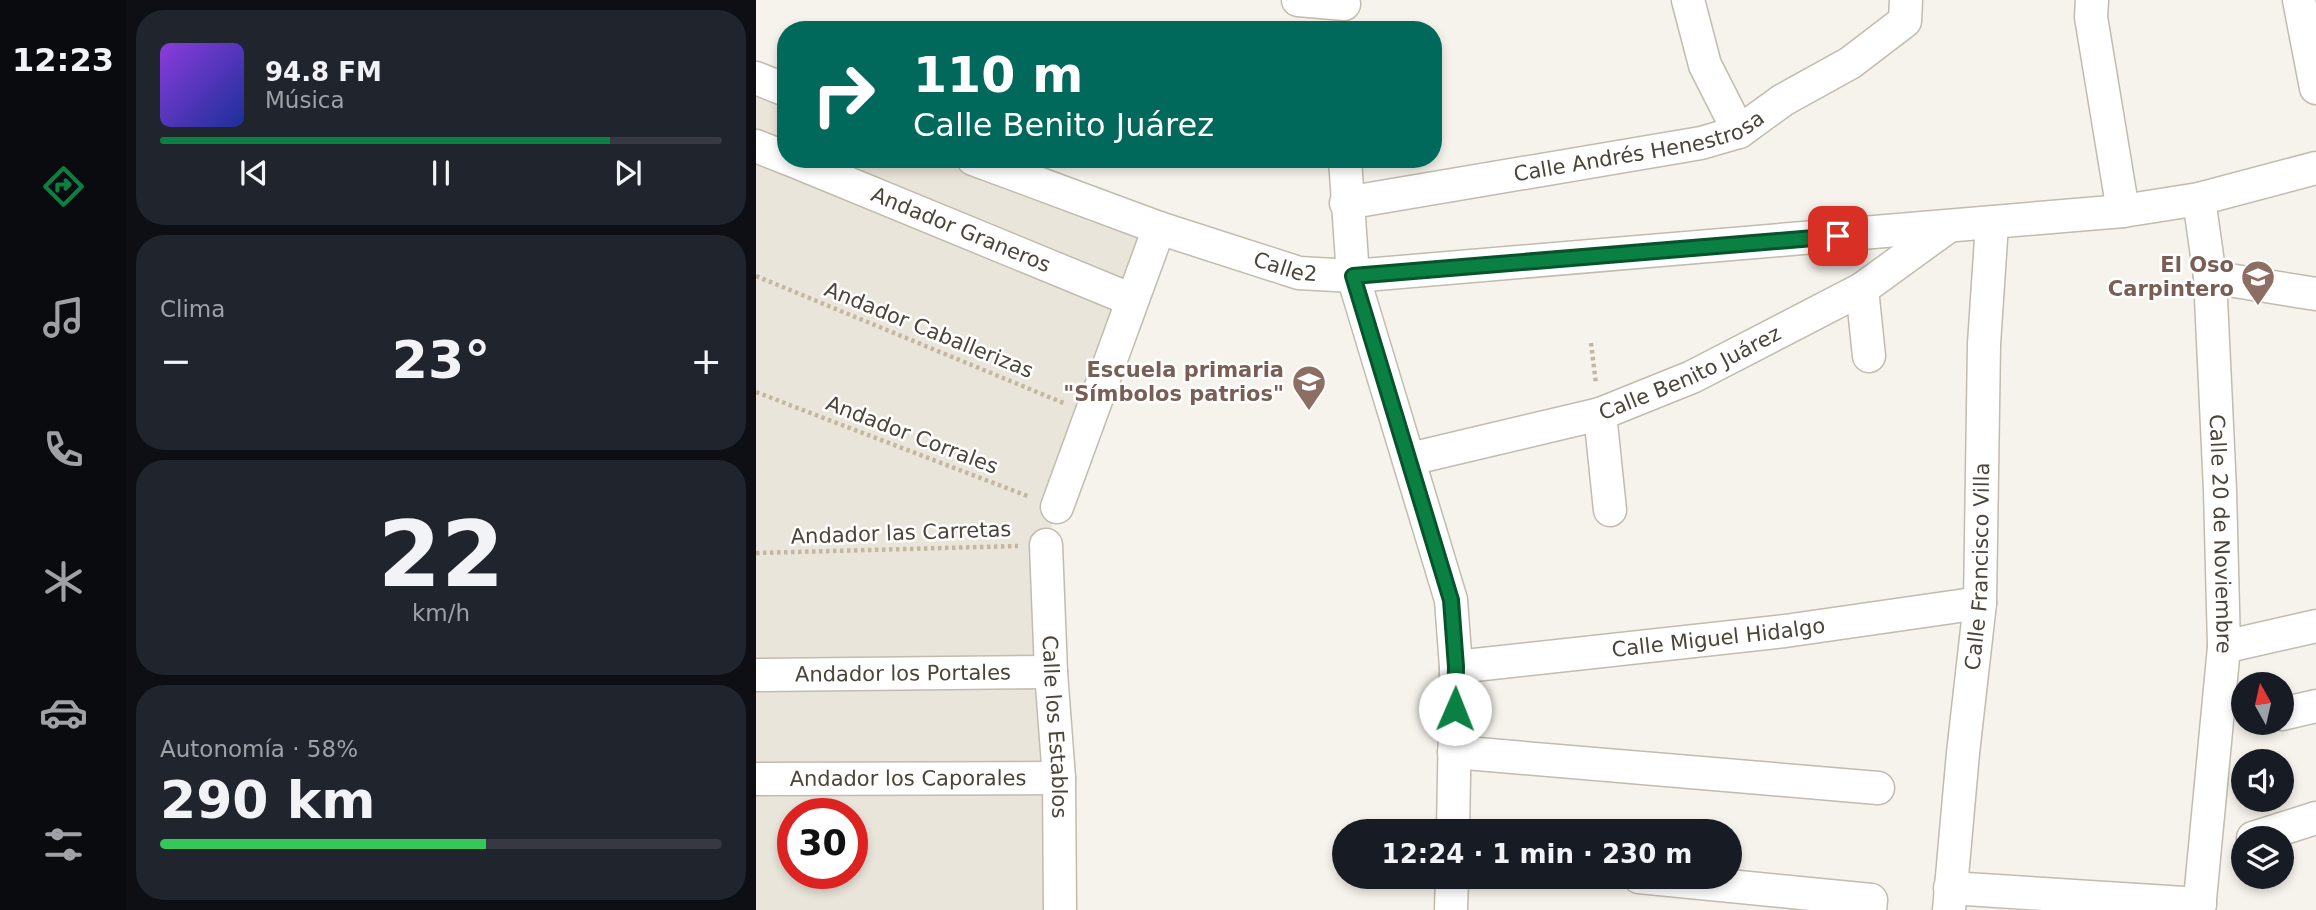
<!DOCTYPE html>
<html lang="es">
<head>
<meta charset="utf-8">
<style>
  :root { --surface:#171b24; --page:#20242c; --text:#f1f3f6; --muted:#9ea1a6; --line:#363941; --accent:#0b8043 }
  body { margin:0; font-family:"DejaVu Sans",sans-serif; background:var(--page); color:var(--text); height:100vh; display:flex; flex-direction:column; font-size:26px; white-space:nowrap }
  * { box-sizing:border-box; margin:0 }
  p { font-size:23px; color:var(--muted) }
  .icon { flex:none; width:38px; height:38px; fill:none; stroke:currentColor; stroke-width:2; stroke-linecap:round; stroke-linejoin:round }
  .map { position:relative; flex:1; overflow:hidden }
  .drawer { display:flex; flex-direction:column; gap:10px; padding:10px; background:#0d0f14; width:630px }
  .drawer>* { flex:none }
  .guide { position:absolute; left:21px; top:21px; width:665px; height:147px; border-radius:28px; box-shadow:0 4px 10px #0003; background:#00695c; color:#fff; overflow:hidden }
  .needle { width:46px; rotate:352deg }
  .tools { position:absolute; left:1475px; top:672px; display:grid; gap:14px }
  .tools a { display:grid; place-items:center; width:63px; height:63px; border-radius:50%; background:var(--surface); box-shadow:0 4px 10px #0003; font-size:35px }
  .speed { position:absolute; left:21px; top:798px; display:flex; gap:14px; font-size:35px; font-weight:700; text-align:center }
  .speed>* { display:grid; place-content:center; width:91px; height:91px; border-radius:50%; background:var(--surface); box-shadow:0 4px 10px #0003; line-height:1 }
  .speed .limit { border:10px solid #d22; background:#fff; color:#111 }
  .pin { position:absolute; display:grid; place-items:center; width:60px; height:60px; color:#fff; margin:-30px; border-radius:14px; box-shadow:0 4px 10px #0006 }
  .me { position:absolute; width:77px; margin:-38px; rotate:1deg; stroke-linejoin:round; filter:drop-shadow(0 0 5px #0008) }
  .turn { display:flex; align-items:center; gap:24px; height:147px; padding:0 21px; font-size:32px }
  .turn .icon { width:91px; height:91px; stroke-width:2.5 }
  .turn b { display:block; font-size:49px; line-height:60px }
  .big { font-size:52px; font-weight:700; line-height:1.1 }
  .drawer .widget { flex:1; display:flex; flex-direction:column; justify-content:center; gap:10px; min-width:0; padding:0 24px; border-radius:28px; background:var(--page) }
  .drawer .dial { align-items:center; gap:0 }
  .dial b { font-size:91px; line-height:1 }
  .song { display:flex; align-items:center; gap:21px }
  .cover { width:84px; height:84px; border-radius:10px; background:linear-gradient(135deg,hsl(270 70% 55%),hsl(230 70% 35%)) }
  .played { height:7px; border-radius:4px; background:linear-gradient(90deg,var(--accent) 80%,var(--line) 80%) }
  .keys { display:flex; justify-content:space-around; direction:ltr }
  .heat { display:flex; justify-content:space-between; align-items:center; font-size:38px; direction:ltr }
  .charge { height:10px; border-radius:5px; background:linear-gradient(90deg,#34c759 58%,var(--line) 0) }
  .trip { position:absolute; left:576px; top:819px; width:410px; height:70px; border-radius:35px; background:var(--surface); box-shadow:0 4px 10px #0003; font-weight:700; line-height:70px; text-align:center }
  main { display:flex; flex:1; min-height:0 }
  .menu { display:flex; flex-direction:column; width:126px; justify-content:space-around; align-items:center; background:#090b0e; color:var(--muted) }
  .menu .icon { width:49px; height:49px }
  .menu .on { color:var(--accent) }
  .menu b { font-size:32px; color:var(--text) }
  .map>svg:first-child { display:block }
  .residential { fill:#eae5da; fill-rule:evenodd }
  .lines { fill:none; stroke-linecap:round; stroke-linejoin:round }
  .street-casing { stroke:#c2bbae; stroke-width:35 }
  .path { stroke:#c4b79f; stroke-width:4.5; stroke-dasharray:3.5 3.5; stroke-linecap:butt }
  .street { stroke:#fff; stroke-width:32 }
  .route-casing { stroke:#07532c; stroke-width:18 }
  .route { stroke:#0b8043; stroke-width:12 }
  .labels { text-anchor:middle; stroke-width:5; stroke-linejoin:round; paint-order:stroke }
  .street-label { font-size:21px; fill:#4b4439; stroke:#fff }
  .education-label { font-size:21px; font-weight:bold; fill:#785e54; stroke:#fff; text-anchor:end }
</style>
</head>
<body>
<main>
<nav class="menu">
<b>12:23</b>
<svg class="icon on" aria-label="directions" viewBox="0 0 24 24"><path d="M12 3l9 9-9 9-9-9zM9 14v-3h6M13 9l2 2-2 2"/></svg>
<svg class="icon" aria-label="music" viewBox="0 0 24 24"><path d="M9 18V5l10-2v13"/><circle cx="6" cy="18" r="3"/><circle cx="16" cy="16" r="3"/></svg>
<svg class="icon" aria-label="phone" viewBox="0 0 24 24"><path d="M5 4h4l2 5-3 2q2 4 5 5l2-3 5 2v4C11 20 4 13 5 4z"/></svg>
<svg class="icon" aria-label="climate" viewBox="0 0 24 24"><path d="M12 3v18M4 7l16 10M4 17L20 7"/></svg>
<svg class="icon" aria-label="car" viewBox="0 0 24 24"><path d="M5 17H2v-5l4-1 3-4h7l3 4 3 1v5h-3M9 17h6M6 11h13"/><circle cx="7" cy="17" r="2"/><circle cx="17" cy="17" r="2"/></svg>
<svg class="icon" aria-label="filters" viewBox="0 0 24 24"><path d="M4 7h16M4 17h16"/><circle cx="9" cy="7" r="2"/><circle cx="15" cy="17" r="2"/></svg>
</nav>
<section class="drawer">
<div class="widget">
<div class="song"><i class="cover"></i><div><b>94.8 FM</b><p>Música</p></div></div>
<div class="played"></div>
<div class="keys"><svg class="icon" aria-label="previous" viewBox="0 0 24 24"><path d="M18 5L8 12l10 7zM5 5v14"/></svg><svg class="icon" aria-label="pause" viewBox="0 0 24 24"><path d="M8 5v14M16 5v14"/></svg><svg class="icon" aria-label="next" viewBox="0 0 24 24"><path d="M6 5l10 7-10 7zM19 5v14"/></svg></div>
</div>
<div class="widget"><p>Clima</p>
<div class="heat"><a>−</a><b class="big">23°</b><a>+</a></div>
</div>
<div class="widget dial"><b>22</b><p>km/h</p></div>
<div class="widget"><p>Autonomía · 58%</p><b class="big">290 km</b><div class="charge"></div></div>
</section>
<div class="map">
<svg width="1560" height="910" viewBox="0 0 1560 910">
  <rect width="100%" height="100%" fill="#f6f3ec"/>
  <path class="residential" d="M0,78l30,12v69h187l186,69 -102,279 -11,38 14,365h-304zM37,814h59v59h-59z"/>
  <g class="lines">
    <g class="street-casing">
      <g id="street">
        <polyline points="542,0 588,4"/>
        <polyline points="932,0 949,65 983,132"/>
        <polyline points="1336,0 1335,17 1367,211"/>
        <polyline points="1543,0 1560,88"/>
        <polyline points="0,78 30,90"/>
        <polyline points="0,146 30,158"/>
        <path id="s1" d="M33,159l343,141"/>
        <path id="s2" d="M217,159l186,69 140,45 54,3 770,-65 76,-12 117,-31"/>
        <polyline points="589,159 597,276 695,600 700,667 697,831"/>
        <path id="s3" d="M1443,199l11,78 10,213 4,157 -25,263"/>
        <path id="s4" d="M590,203l355,-60 38,-11 44,-32 67,-37 55,-42 1,-21"/>
        <polyline points="1454,277 1560,294"/>
        <polyline points="1106,289 1113,356"/>
        <polyline points="844,414 854,510"/>
        <path id="s5" d="M654,459l190,-45 92,-37 170,-88 84,-61"/>
        <polyline points="301,507 403,228"/>
        <path id="s6" d="M290,545l5,127 8,106 1,132"/>
        <polyline points="1468,647 1560,626"/>
        <path id="s7" d="M700,667l329,-36 195,-28"/>
        <path id="s8" d="M0,675l295,-3"/>
        <polyline points="1526,714 1560,706"/>
        <polyline points="698,752 1122,788"/>
        <path id="s9" d="M0,779l303,-1"/>
        <polyline points="1497,838 1560,818"/>
        <polyline points="883,877 1115,900 1114,910"/>
        <polyline points="1194,888 1444,904"/>
        <polyline points="695,910 696,877"/>
        <path id="s10" d="M1193,910l14,-157 17,-150 4,-259 8,-120"/>
      </g>
    </g>
    <g class="path">
      <polyline points="0,276 310,404"/>
      <polyline points="835,343 840,384"/>
      <polyline points="0,392 274,497"/>
      <polyline points="0,553 262,546"/>
    </g>
    <use href="#street" class="street"/>
  </g>
  <g class="lines">
    <g class="route-casing">
      <polyline id="route" points="699,709 700,667 695,600 597,276 1082,236"/>
    </g>
    <use href="#route" class="route"/>
  </g>
  <defs>
    <g id="school-pin" transform="scale(1.75)"><path d="M0 17L-7.5 6A9.5 9.5 0 1 1 7.5 6Z" fill="#8d6e63" stroke="#fff"/><path d="M0-5L7-2L0 1L-7-2ZM-4 1L0 2.5L4 1V4Q0 6-4 4Z" fill="#fff"/></g>
  </defs>
  <g fill-rule="evenodd">
    <use href="#school-pin" x="1502" y="277"/>
    <use href="#school-pin" x="553" y="382"/>
  </g>
  <g class="labels">
    <g class="street-label">
      <text dy="7" stroke="none"><textPath href="#s4" startOffset="299">Calle Andrés Henestrosa</textPath></text>
      <text dy="7" stroke="none"><textPath href="#s1" startOffset="186">Andador Graneros</textPath></text>
      <text dy="7" stroke="none"><textPath href="#s2" startOffset="331">Calle2</textPath></text>
      <text transform="translate(173 330) rotate(22)" y="7">Andador Caballerizas</text>
      <text dy="7" stroke="none"><textPath href="#s5" startOffset="294">Calle Benito Juárez</textPath></text>
      <text transform="translate(156 435) rotate(21)" y="7">Andador Corrales</text>
      <text transform="translate(145 533) rotate(-2)" y="7">Andador las Carretas</text>
      <text dy="7" stroke="none"><textPath href="#s3" startOffset="336">Calle 20 de Noviembre</textPath></text>
      <text dy="7" stroke="none"><textPath href="#s10" startOffset="345">Calle Francisco Villa</textPath></text>
      <text dy="7" stroke="none"><textPath href="#s7" startOffset="264">Calle Miguel Hidalgo</textPath></text>
      <text dy="7" stroke="none"><textPath href="#s8" startOffset="147">Andador los Portales</textPath></text>
      <text dy="7" stroke="none"><textPath href="#s6" startOffset="182">Calle los Establos</textPath></text>
      <text dy="7" stroke="none"><textPath href="#s9" startOffset="152">Andador los Caporales</textPath></text>
    </g>
    <g class="education-label">
      <text x="1478" y="272">El Oso<tspan x="1478" dy="24">Carpintero</tspan></text>
      <text x="528" y="377">Escuela primaria<tspan x="528" dy="24">"Símbolos patrios"</tspan></text>
    </g>
  </g>
</svg>
<div class="tools">
<a><svg class="needle" viewBox="-14 -14 28 28"><path d="M0-13l5 13h-10z" fill="#e53935"/><path d="M0 13l5-13h-10z" fill="#9ea1a6"/></svg></a>
<a><svg class="icon" aria-label="sound" viewBox="0 0 24 24"><path d="M4 9h4l5-4v14l-5-4H4zM17 9q2 3 0 6"/></svg></a>
<a><svg class="icon" aria-label="layers" viewBox="0 0 24 24"><path d="M12 4l9 5-9 5-9-5zM3 14l9 5 9-5"/></svg></a>
</div>
<div class="speed"><div class="limit">30</div></div>
<div class="pin" style="left:1082px;top:236px;background:#d93025"><svg class="icon" aria-label="arrive" viewBox="0 0 24 24"><path d="M6 21V4h12l-3 4 3 4H6"/></svg></div>
<svg class="me" style="left:699px;top:709px" viewBox="-20 -20 40 40"><circle r="19" fill="#fff"/><path d="M0-13L10 11 0 6-10 11z" fill="#0b8043"/></svg>
<div class="trip">12:24 · 1 min · 230 m</div>
<div class="guide">
<div class="turn"><svg class="icon" aria-label="right" viewBox="0 0 24 24"><path d="M7 20v-9h11M14 6l5 5-5 5"/></svg><div><b>110 m</b>Calle Benito Juárez</div></div>
</div>
</div>
</main>
</body>
</html>
